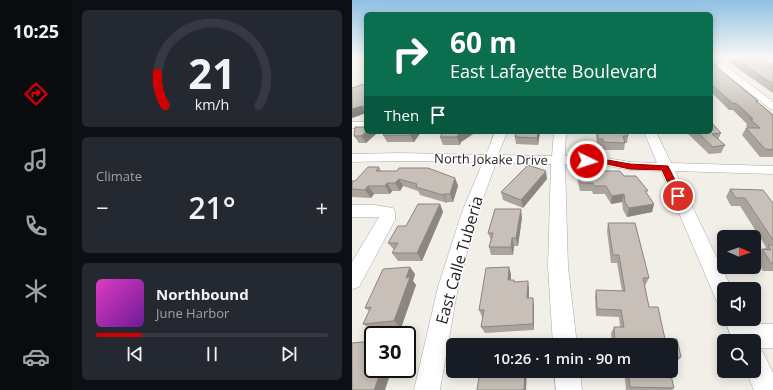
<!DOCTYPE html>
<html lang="en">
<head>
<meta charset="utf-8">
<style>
  :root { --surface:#171b24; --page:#242831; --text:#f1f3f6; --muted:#9ea1a6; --line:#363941; --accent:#d40000 }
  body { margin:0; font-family:"Open Sans",sans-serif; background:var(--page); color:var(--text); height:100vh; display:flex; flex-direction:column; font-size:15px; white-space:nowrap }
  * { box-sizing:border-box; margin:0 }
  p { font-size:13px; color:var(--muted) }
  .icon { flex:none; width:22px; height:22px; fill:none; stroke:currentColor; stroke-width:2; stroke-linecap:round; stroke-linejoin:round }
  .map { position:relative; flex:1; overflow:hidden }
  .details { display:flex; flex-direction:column; gap:10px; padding:10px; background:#0d0f14; width:280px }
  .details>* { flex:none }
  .hud { position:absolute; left:12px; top:12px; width:349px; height:122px; border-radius:6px; box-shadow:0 2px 10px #0003; background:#0b6e4f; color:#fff; overflow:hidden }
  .needle { width:26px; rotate:92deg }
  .controls { position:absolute; left:365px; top:230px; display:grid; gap:8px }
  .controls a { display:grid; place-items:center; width:44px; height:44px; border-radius:6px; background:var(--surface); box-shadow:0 2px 10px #0003; font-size:20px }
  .speed { position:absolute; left:12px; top:326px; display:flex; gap:8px; font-size:20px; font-weight:700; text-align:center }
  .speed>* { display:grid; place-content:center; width:52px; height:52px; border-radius:50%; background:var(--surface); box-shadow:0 2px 10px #0003; line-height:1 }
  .speed .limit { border:2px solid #111; border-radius:6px; background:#fff; color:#111 }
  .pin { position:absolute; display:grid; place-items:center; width:34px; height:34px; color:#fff; margin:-17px; border:2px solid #fff; border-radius:50%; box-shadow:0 1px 4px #0007 }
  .me { position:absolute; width:44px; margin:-22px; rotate:94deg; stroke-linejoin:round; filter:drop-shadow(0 0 3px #0008) }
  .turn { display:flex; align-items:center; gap:14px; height:84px; padding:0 20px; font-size:18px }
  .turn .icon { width:52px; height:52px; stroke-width:2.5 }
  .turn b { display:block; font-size:28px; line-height:34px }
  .then { display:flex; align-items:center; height:38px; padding:0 20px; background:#0003; gap:8px; font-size:15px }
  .big { font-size:30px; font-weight:600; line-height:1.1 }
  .details .widget { flex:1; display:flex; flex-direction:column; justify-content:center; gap:6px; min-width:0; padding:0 14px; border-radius:6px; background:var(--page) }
  .details .dial { align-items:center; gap:0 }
  .dial svg { height:104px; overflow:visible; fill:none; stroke:var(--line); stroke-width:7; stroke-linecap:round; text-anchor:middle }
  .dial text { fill:var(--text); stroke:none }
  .song { display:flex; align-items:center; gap:12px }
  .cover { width:48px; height:48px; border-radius:6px; background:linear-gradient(135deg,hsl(310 70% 55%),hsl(280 70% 35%)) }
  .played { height:4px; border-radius:2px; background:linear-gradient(90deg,var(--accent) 20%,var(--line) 20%) }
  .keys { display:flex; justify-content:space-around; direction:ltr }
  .heat { display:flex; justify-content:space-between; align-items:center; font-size:22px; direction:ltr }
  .trip { position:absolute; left:94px; top:338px; width:232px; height:40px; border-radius:6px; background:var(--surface); box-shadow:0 2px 10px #0003; font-weight:600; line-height:40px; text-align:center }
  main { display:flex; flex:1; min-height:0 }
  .dock { display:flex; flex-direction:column; width:72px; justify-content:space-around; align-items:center; background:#090b0e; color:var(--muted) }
  .dock .icon { width:28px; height:28px }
  .dock .active { color:var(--accent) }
  .dock b { font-size:18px; color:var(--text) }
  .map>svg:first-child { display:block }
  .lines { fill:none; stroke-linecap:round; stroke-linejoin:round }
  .minor-casing { stroke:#a9a9a9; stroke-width:1 }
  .minor { fill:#fff; fill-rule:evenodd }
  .wall { fill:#aba49e }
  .shaded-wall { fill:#8b8681 }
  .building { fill:#c7bfb8; stroke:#8b8681 }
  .route { fill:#d40000; stroke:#8a0000 }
  .labels { text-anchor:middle; stroke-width:3; stroke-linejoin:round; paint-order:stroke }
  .street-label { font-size:13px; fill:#222; stroke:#fff }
  .near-street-label { font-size:16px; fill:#222; stroke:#fff }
</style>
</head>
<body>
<main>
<nav class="dock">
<b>10:25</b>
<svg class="icon active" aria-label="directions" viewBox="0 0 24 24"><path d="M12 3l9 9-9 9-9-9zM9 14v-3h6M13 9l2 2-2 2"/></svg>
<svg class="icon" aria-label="music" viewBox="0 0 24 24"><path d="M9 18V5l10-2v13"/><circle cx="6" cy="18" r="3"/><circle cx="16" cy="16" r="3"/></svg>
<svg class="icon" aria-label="phone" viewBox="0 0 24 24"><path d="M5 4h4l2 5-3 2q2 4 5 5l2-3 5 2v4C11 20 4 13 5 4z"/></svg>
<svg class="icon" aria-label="climate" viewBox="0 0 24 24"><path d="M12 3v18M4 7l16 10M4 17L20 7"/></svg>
<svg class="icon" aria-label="car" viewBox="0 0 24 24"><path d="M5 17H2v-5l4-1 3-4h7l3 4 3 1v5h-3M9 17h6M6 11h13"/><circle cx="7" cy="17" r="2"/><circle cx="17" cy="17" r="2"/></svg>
</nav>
<section class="details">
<div class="widget dial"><svg viewBox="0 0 100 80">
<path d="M14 69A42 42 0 1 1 86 69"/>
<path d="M14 69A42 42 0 0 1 8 44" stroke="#d40000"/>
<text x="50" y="56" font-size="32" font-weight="700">21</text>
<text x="50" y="72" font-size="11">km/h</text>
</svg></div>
<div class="widget"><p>Climate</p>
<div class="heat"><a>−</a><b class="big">21°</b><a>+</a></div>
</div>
<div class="widget">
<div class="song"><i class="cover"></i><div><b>Northbound</b><p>June Harbor</p></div></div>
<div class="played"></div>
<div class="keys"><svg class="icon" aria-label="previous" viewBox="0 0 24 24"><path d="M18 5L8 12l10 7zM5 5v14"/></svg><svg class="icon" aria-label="pause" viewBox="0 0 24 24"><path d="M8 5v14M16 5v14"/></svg><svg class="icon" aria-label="next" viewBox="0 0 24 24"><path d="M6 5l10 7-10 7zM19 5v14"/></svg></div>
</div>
</section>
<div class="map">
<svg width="421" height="390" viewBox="0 0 421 390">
  <rect width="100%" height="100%" fill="#f2efe9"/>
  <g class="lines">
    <g class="minor-casing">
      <g id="minor">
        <polygon points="366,64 372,64 421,102 421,110 418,109 366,68"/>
        <rect x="0" y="122" width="14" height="6"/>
        <polygon points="143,132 155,132 146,155 200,156 202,132 214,132 213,156 250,157 278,162 305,163 292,132 304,132 319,163 421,166 421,174 323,171 380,289 372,289 372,305 365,302 309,171 278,170 250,165 213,164 216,267 225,345 201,345 196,267 199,164 144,163 126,212 106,287 88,390 62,390 86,287 110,212 131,162 47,161 0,162 0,154 47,153 134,155"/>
        <polygon points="0,205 23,205 41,208 43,212 43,220 7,287 0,289 0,262 27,217 0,217"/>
        <polygon points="372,318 395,319 397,323 421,324 421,348 402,348 402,341 381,341"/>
        <polygon points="402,348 411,352 421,373 421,390 402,390 394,371 402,371"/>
        <polygon points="202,371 228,371 230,390 204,390"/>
      </g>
    </g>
    <use href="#minor" class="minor"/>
  </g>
  <g class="wall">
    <polygon points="359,58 421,58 421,60 413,60 421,64 421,93 377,62 359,60"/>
    <polygon points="359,60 364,64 363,66 406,101 405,102 421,115 421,157 408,157 390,135 394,128 396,128 394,126 395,124 381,110 377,110 359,92"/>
    <polygon points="14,84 14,113 0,118 0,88"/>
    <polygon points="69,132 62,142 35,142 31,135"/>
    <polygon points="124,132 109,142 108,145 91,145 88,137"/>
    <polygon points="164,132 188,132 186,145 164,144 163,137"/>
    <polygon points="232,132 275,132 276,136 275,143 273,143 272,150 250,150 250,146 245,146 244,134 232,134"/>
    <polygon points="334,132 359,132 369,133 366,140 373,145 369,153 357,154"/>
    <polygon points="24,134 14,143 7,143 2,136"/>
    <polygon points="27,167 29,171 103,178 106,186 101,202 95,202 95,203 68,195 66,191 51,186 48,191 40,191 38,194 22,194 19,198 0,197 0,181 3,181"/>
    <polygon points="226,171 272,176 295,193 302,204 300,212 275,217 271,210 270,202 259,204 253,194 241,194 240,191 228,191 225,179"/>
    <polygon points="195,179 171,208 151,200 149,192"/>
    <polygon points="378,189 421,203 421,271 411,271 403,257 410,249 412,249 414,247 388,206 379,206 374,197"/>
    <polygon points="88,204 91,212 70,261 46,261 40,253 42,250 36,243 54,226"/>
    <polygon points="170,217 166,246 162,246 161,255 139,255 137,247 139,240 136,233"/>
    <polygon points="256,223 283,223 297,278 293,286 297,307 306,307 313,339 325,339 329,357 324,363 319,363 319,345 260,345 259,333 262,327 268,327 267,317 244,316 243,297 244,290 270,291 265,263 259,263 255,231"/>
    <polygon points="63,274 61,281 64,285 49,328 20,330 11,324 17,311 13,308"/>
    <polygon points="159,274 159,280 177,288 177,298 182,305 182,330 133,333 129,327 131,317 130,317 127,310"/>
    <polygon points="272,371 318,371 322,388 320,390 274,390"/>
  </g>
  <g class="shaded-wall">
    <polygon points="10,106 14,113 0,118 0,109"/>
    <polygon points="14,132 22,132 24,134 14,143 9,136"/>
    <polygon points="61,132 69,132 62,142 58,135"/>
    <polygon points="111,132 124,132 109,142 108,145 105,137 107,134"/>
    <polygon points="186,132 188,132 186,145 185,138"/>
    <polygon points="194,171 195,179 171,208 169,200"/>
    <polygon points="103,178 106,186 101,202 98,194"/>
    <polygon points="47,179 51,186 48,191 43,183"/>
    <polygon points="35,183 40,191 38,194 33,186"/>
    <polygon points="16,186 22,194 19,198 13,190"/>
    <polygon points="92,194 95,202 95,203 91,195"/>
    <polygon points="272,194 270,202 259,204 260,196"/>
    <polygon points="88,204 91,212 70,261 65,253"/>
    <polygon points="302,204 300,212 275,217 277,208"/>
    <polygon points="169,209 170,217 166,246 164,238"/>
    <polygon points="160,238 162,246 161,255 159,247"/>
    <polygon points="58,267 63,274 61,281 64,285 49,328 42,321 54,278"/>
    <polygon points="157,267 159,274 158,288 156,280"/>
    <polygon points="176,281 177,288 177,306 175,298"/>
    <polygon points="181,298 182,305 182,330 181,324"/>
    <polygon points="30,369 40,369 33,390 22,390"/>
    <polygon points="173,371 175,371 174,390 172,390"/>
  </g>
  <g class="building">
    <polygon points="382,58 412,58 413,60 421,64 421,67 415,66 421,70 421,84"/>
    <polygon points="359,60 364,64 361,64 406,101 404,101 421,115 421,150 413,149 394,128 408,128 398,119 401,119 385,104 380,103 359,84"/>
    <polygon points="12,84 14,84 14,91 12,92 14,93 14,108 10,106 0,109 0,88"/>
    <polygon points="359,122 369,133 360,134 373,145 361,147 345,132 359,132"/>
    <polygon points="3,127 14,127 14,132 9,136 2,136"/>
    <polygon points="34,132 61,132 58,135 31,135"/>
    <polygon points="91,132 111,132 107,134 105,137 88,137"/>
    <polygon points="164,132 186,132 185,138 163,137"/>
    <polygon points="245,132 275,132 276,136 271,136 273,143 251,142 251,139 246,139"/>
    <polygon points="176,165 194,171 169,200 149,192"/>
    <polygon points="16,167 27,167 24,171 45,171 47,168 76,168 103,178 98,194 92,194 91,195 64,187 65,184 47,179 43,183 35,183 33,186 16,186 13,190 0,189 0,181 3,181"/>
    <polygon points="226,171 268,171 272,176 284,176 296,191 293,191 302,204 277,208 273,202 272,194 260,196 254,186 242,186 241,183 229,183"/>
    <polygon points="378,189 411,190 421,203 421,240 393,198 384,198"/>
    <polygon points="66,204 88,204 65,253 40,253 46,243 36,243 46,226 54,226"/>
    <polygon points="143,209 169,209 164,238 160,238 159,247 137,247 141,233 136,233"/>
    <polygon points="256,223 283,223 297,278 291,278 297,307 306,307 313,339 325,339 329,357 319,357 319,345 273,345 272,343 263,343 262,327 272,327 269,310 245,309 244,290 273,291 267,255 261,255"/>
    <polygon points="416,245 421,245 421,263 419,263 410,249 419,250"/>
    <polygon points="58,267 54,278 58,277 42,321 11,324 19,307 13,308 31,269"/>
    <polygon points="157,267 156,280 162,280 162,282 176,281 175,298 181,298 181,324 129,327 132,310 127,310 134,268"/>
    <polygon points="21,341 21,369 30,369 22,390 0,390 0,343"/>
    <polygon points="128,371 173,371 172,390 125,390"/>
    <polygon points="276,371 318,371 322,388 278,387"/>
  </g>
  <linearGradient id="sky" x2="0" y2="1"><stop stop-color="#8fc0e4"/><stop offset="0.51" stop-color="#f9f8f5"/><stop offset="1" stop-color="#f9f8f5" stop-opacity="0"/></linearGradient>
  <rect width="421" height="113" fill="url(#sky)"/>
  <polygon class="route" points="235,158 250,159 278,164 316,166 331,196 330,198 323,198 310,170 278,169 250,163 232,162 231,161"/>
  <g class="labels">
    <g class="street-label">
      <text transform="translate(139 159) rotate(1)" y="5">North Jokake Drive</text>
    </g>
    <g class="near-street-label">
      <text transform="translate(107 260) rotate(-74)" y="6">East Calle Tuberia</text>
    </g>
  </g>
</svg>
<div class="controls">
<a><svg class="needle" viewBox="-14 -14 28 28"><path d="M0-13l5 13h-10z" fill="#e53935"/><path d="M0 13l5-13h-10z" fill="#9ea1a6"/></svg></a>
<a><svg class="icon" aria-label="sound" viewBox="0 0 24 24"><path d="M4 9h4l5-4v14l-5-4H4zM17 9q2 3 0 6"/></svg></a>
<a><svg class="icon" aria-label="search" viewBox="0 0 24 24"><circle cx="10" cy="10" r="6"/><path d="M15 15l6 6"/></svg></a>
</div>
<div class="speed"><div class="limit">30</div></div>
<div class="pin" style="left:326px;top:196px;background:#d93025"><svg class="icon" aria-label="arrive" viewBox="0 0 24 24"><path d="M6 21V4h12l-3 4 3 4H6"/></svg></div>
<svg class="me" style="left:235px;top:161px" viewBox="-20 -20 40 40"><circle r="17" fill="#d40000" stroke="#fff" stroke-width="3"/><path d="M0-11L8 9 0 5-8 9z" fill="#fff"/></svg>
<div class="trip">10:26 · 1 min · 90 m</div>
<div class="hud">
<div class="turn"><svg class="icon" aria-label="right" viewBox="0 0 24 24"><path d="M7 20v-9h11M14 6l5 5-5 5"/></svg><div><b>60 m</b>East Lafayette Boulevard</div></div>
<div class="then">Then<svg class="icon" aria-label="arrive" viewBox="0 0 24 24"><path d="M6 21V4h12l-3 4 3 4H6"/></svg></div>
</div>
</div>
</main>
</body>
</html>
